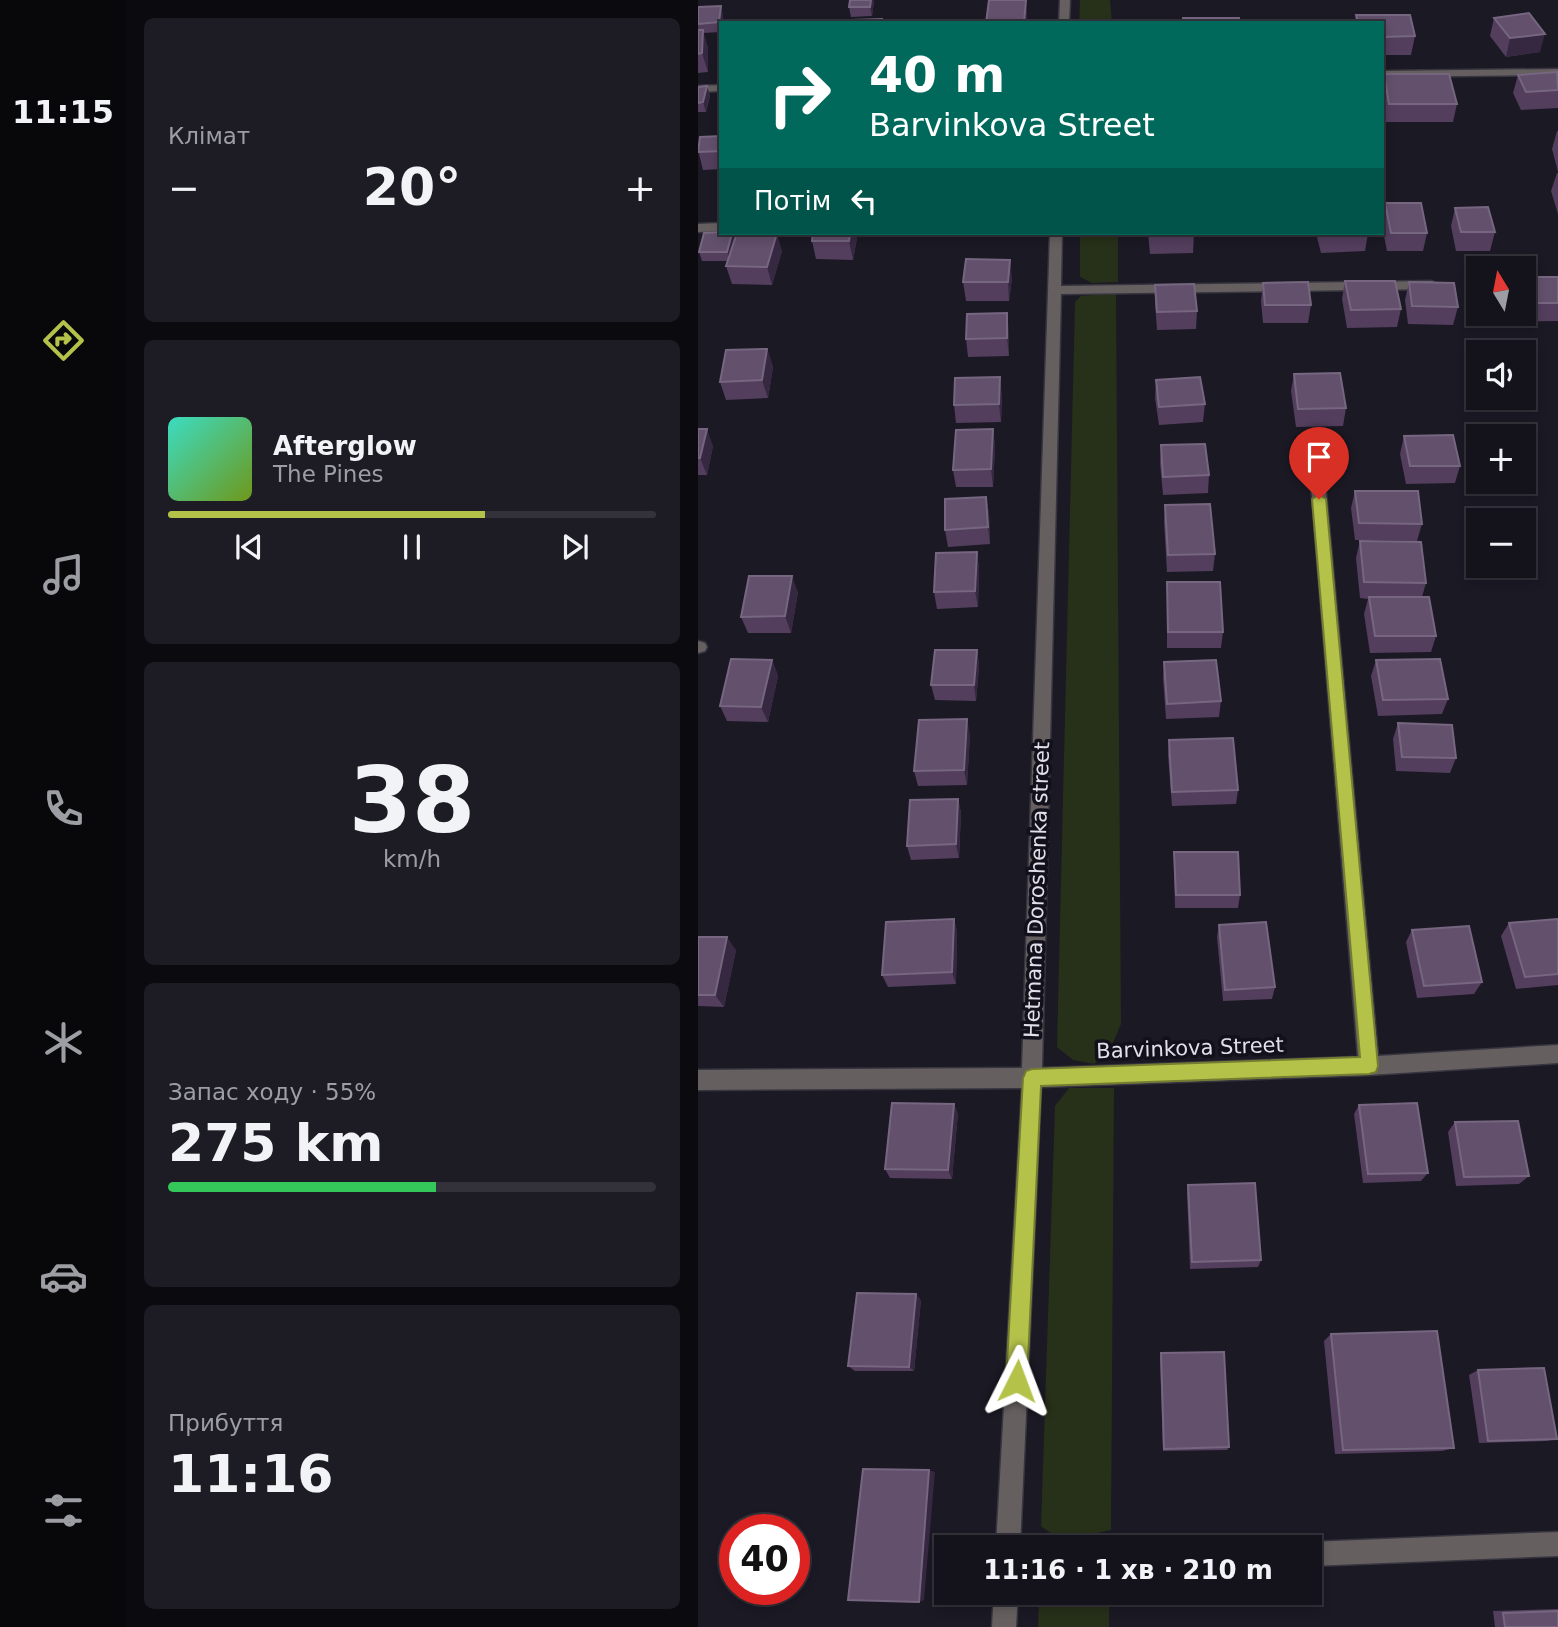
<!DOCTYPE html>
<html lang="uk">
<head>
<meta charset="utf-8">
<style>
  :root { --surface:#14131b; --page:#1d1c24; --text:#f1f3f6; --muted:#9d9ea3; --line:#33323a; --accent:#b4c24a }
  body { margin:0; font-family:"DejaVu Sans",sans-serif; background:var(--page); color:var(--text); height:100vh; display:flex; flex-direction:column; font-size:26px; white-space:nowrap }
  * { box-sizing:border-box; margin:0 }
  p { font-size:23px; color:var(--muted) }
  .icon { flex:none; width:38px; height:38px; fill:none; stroke:currentColor; stroke-width:2; stroke-linecap:round; stroke-linejoin:round }
  .map { position:relative; flex:1; overflow:hidden }
  .details { display:flex; flex-direction:column; gap:18px; padding:18px; background:#0b0a0f; width:572px }
  .details>* { flex:none }
  .hud { position:absolute; left:21px; top:21px; width:665px; height:214px; border-radius:0px; box-shadow:0 4px 10px #0003,0 0 0 2px var(--line); background:#00695c; color:#fff; overflow:hidden }
  .needle { width:46px; rotate:350deg }
  .buttons { position:absolute; left:768px; top:256px; display:grid; gap:14px }
  .buttons a { display:grid; place-items:center; width:70px; height:70px; border-radius:0px; background:var(--surface); box-shadow:0 4px 10px #0003,0 0 0 2px var(--line); font-size:35px }
  .speed { position:absolute; left:21px; top:1514px; display:flex; gap:14px; font-size:35px; font-weight:700; text-align:center }
  .speed>* { display:grid; place-content:center; width:91px; height:91px; border-radius:50%; background:var(--surface); box-shadow:0 4px 10px #0003,0 0 0 2px var(--line); line-height:1 }
  .speed .limit { border:10px solid #d22; background:#fff; color:#111 }
  .pin { position:absolute; display:grid; place-items:center; width:60px; height:60px; color:#fff; margin:-72px -30px; border-radius:50% 50% 50% 0; rotate:-45deg; box-shadow:0 0 7px #0007 }
  .pin .icon { rotate:45deg }
  .me { position:absolute; width:77px; margin:-38px; rotate:3deg; stroke-linejoin:round; filter:drop-shadow(0 0 5px #0008) }
  .turn { display:flex; align-items:center; gap:24px; height:147px; padding:0 35px; font-size:32px }
  .turn .icon { width:91px; height:91px; stroke-width:2.5 }
  .turn b { display:block; font-size:49px; line-height:60px }
  .then { display:flex; align-items:center; height:66px; padding:0 35px; background:#0003; gap:14px; font-size:26px }
  .big { font-size:52px; font-weight:600; line-height:1.1 }
  .details .tile { flex:1; display:flex; flex-direction:column; justify-content:center; gap:10px; min-width:0; padding:0 24px; border-radius:10px; background:var(--page) }
  .details .dial { align-items:center; gap:0 }
  .dial b { font-size:91px; line-height:1 }
  .song { display:flex; align-items:center; gap:21px }
  .cover { width:84px; height:84px; border-radius:10px; background:linear-gradient(135deg,hsl(170 70% 55%),hsl(80 70% 35%)) }
  .played { height:7px; border-radius:4px; background:linear-gradient(90deg,var(--accent) 65%,var(--line) 65%) }
  .keys { display:flex; justify-content:space-around; direction:ltr }
  .heat { display:flex; justify-content:space-between; align-items:center; font-size:38px; direction:ltr }
  .charge { height:10px; border-radius:5px; background:linear-gradient(90deg,#34c759 55%,var(--line) 0) }
  .trip { position:absolute; left:236px; top:1535px; width:388px; height:70px; border-radius:0px; background:var(--surface); box-shadow:0 4px 10px #0003,0 0 0 2px var(--line); font-weight:600; line-height:70px; text-align:center }
  main { display:flex; flex:1; min-height:0 }
  .tabs { display:flex; flex-direction:column; width:126px; justify-content:space-around; align-items:center; background:#08080b; color:var(--muted) }
  .tabs .icon { width:49px; height:49px }
  .tabs .selected { color:var(--accent) }
  .tabs b { font-size:32px; color:var(--text) }
  .map>svg:first-child { display:block }
  .green { fill:#273019 }
  .lines { fill:none; stroke-linecap:round; stroke-linejoin:round }
  .minor-casing { stroke:#37353f; stroke-width:3 }
  .minor { fill:#665f5f; fill-rule:evenodd }
  .wall { fill:#533e5d }
  .shaded-wall { fill:#362840 }
  .building { fill:#62506c; stroke:#766680; stroke-width:2 }
  .route { fill:#b4c24a; stroke:#757e30; stroke-width:2 }
  .labels { text-anchor:middle; stroke-width:7; stroke-linejoin:round; paint-order:stroke }
  .street-label { font-size:21px; fill:#e1e0e8; stroke:#12101b }
</style>
</head>
<body>
<main>
<nav class="tabs">
<b>11:15</b>
<svg class="icon selected" aria-label="directions" viewBox="0 0 24 24"><path d="M12 3l9 9-9 9-9-9zM9 14v-3h6M13 9l2 2-2 2"/></svg>
<svg class="icon" aria-label="music" viewBox="0 0 24 24"><path d="M9 18V5l10-2v13"/><circle cx="6" cy="18" r="3"/><circle cx="16" cy="16" r="3"/></svg>
<svg class="icon" aria-label="phone" viewBox="0 0 24 24"><path d="M5 4h4l2 5-3 2q2 4 5 5l2-3 5 2v4C11 20 4 13 5 4z"/></svg>
<svg class="icon" aria-label="climate" viewBox="0 0 24 24"><path d="M12 3v18M4 7l16 10M4 17L20 7"/></svg>
<svg class="icon" aria-label="car" viewBox="0 0 24 24"><path d="M5 17H2v-5l4-1 3-4h7l3 4 3 1v5h-3M9 17h6M6 11h13"/><circle cx="7" cy="17" r="2"/><circle cx="17" cy="17" r="2"/></svg>
<svg class="icon" aria-label="filters" viewBox="0 0 24 24"><path d="M4 7h16M4 17h16"/><circle cx="9" cy="7" r="2"/><circle cx="15" cy="17" r="2"/></svg>
</nav>
<section class="details">
<div class="tile"><p>Клімат</p>
<div class="heat"><a>−</a><b class="big">20°</b><a>+</a></div>
</div>
<div class="tile">
<div class="song"><i class="cover"></i><div><b>Afterglow</b><p>The Pines</p></div></div>
<div class="played"></div>
<div class="keys"><svg class="icon" aria-label="previous" viewBox="0 0 24 24"><path d="M18 5L8 12l10 7zM5 5v14"/></svg><svg class="icon" aria-label="pause" viewBox="0 0 24 24"><path d="M8 5v14M16 5v14"/></svg><svg class="icon" aria-label="next" viewBox="0 0 24 24"><path d="M6 5l10 7-10 7zM19 5v14"/></svg></div>
</div>
<div class="tile dial"><b>38</b><p>km/h</p></div>
<div class="tile"><p>Запас ходу · 55%</p><b class="big">275 km</b><div class="charge"></div></div>
<div class="tile"><p>Прибуття</p><b class="big">11:16</b></div>
</section>
<div class="map">
<svg width="860" height="1627" viewBox="0 0 860 1627">
  <rect width="100%" height="100%" fill="#1b1924"/>
  <g class="green">
    <polygon points="382,0 412,0 414,23 381,23"/>
    <polygon points="382,233 420,233 420,282 394,283 382,277"/>
    <polygon points="418,293 423,1024 412,1050 396,1064 375,1060 359,1047 377,302 383,296"/>
    <polygon points="371,1088 416,1088 413,1530 363,1541 343,1526 357,1106"/>
    <polygon points="349,1592 404,1593 411,1606 411,1627 340,1627 341,1601"/>
  </g>
  <g class="lines">
    <g class="minor-casing">
      <g id="minor">
        <polygon points="362,0 372,0 371,23 361,23"/>
        <polygon points="860,69 860,75 684,77 684,71"/>
        <polygon points="23,85 23,91 0,92 0,86"/>
        <polygon points="23,223 23,231 0,232 0,224"/>
        <polygon points="352,233 364,233 363,286 734,281 740,285 734,289 363,294 344,1068 660,1057 612,472 619,467 626,472 680,1056 860,1045 860,1063 671,1075 343,1087 322,1547 298,1547 324,1088 0,1090 0,1070 324,1068"/>
        <polygon points="0,641 7,643 9,647 7,651 0,653"/>
        <polygon points="860,1532 860,1556 612,1566 612,1547 603,1547 612,1542"/>
        <polygon points="296,1592 320,1592 318,1627 294,1627"/>
      </g>
    </g>
    <use href="#minor" class="minor"/>
  </g>
  <g class="wall">
    <polygon points="152,0 176,0 174,16 153,17 151,7"/>
    <polygon points="0,7 25,15 23,23 23,32 5,33 10,48 10,72 0,73"/>
    <polygon points="658,15 712,15 717,36 713,55 684,55 684,23 657,23"/>
    <polygon points="796,18 842,52 808,57 792,36"/>
    <polygon points="686,74 759,104 755,122 688,122 684,102 684,81"/>
    <polygon points="860,74 860,108 823,110 815,93 820,75"/>
    <polygon points="9,86 12,96 8,112 0,112 0,87"/>
    <polygon points="859,131 860,131 860,172 854,149"/>
    <polygon points="23,136 23,169 5,170 0,150"/>
    <polygon points="859,173 860,173 860,214 853,191"/>
    <polygon points="687,203 729,233 725,251 689,251 684,225 684,217"/>
    <polygon points="757,208 797,232 792,251 758,251 753,226"/>
    <polygon points="160,233 155,260 118,259 114,241"/>
    <polygon points="450,233 496,233 495,253 452,254"/>
    <polygon points="618,233 670,233 667,251 623,253"/>
    <polygon points="36,240 84,251 74,285 34,284 28,266 29,261 4,261 1,252"/>
    <polygon points="826,277 860,277 860,321 798,322 796,313 826,313"/>
    <polygon points="314,278 311,301 268,301 265,282"/>
    <polygon points="647,281 703,309 699,327 649,328 644,299"/>
    <polygon points="711,282 760,307 755,325 710,324 707,300"/>
    <polygon points="565,283 613,305 610,323 565,323 563,301"/>
    <polygon points="457,285 499,311 498,329 459,330 457,303"/>
    <polygon points="311,331 311,356 270,357 268,339"/>
    <polygon points="69,349 75,367 70,398 28,400 22,382"/>
    <polygon points="596,374 648,408 645,426 598,427 593,391"/>
    <polygon points="458,380 507,404 505,422 461,425 457,398"/>
    <polygon points="304,395 303,422 258,423 256,405"/>
    <polygon points="0,429 15,446 9,475 0,475"/>
    <polygon points="295,429 297,447 295,487 258,487 255,470"/>
    <polygon points="706,436 762,466 757,483 708,484 702,454"/>
    <polygon points="463,445 511,475 510,493 465,495 462,463"/>
    <polygon points="657,491 724,524 719,541 657,540 653,508"/>
    <polygon points="288,497 291,514 292,544 250,547 247,530"/>
    <polygon points="467,505 517,554 515,571 469,572 466,522"/>
    <polygon points="662,541 728,583 724,597 738,636 733,652 672,653 666,614 670,599 662,598 658,558"/>
    <polygon points="279,552 281,569 280,607 239,609 236,592"/>
    <polygon points="469,582 525,632 523,648 469,648"/>
    <polygon points="100,592 93,633 50,633 43,617"/>
    <polygon points="279,650 281,666 278,701 237,700 233,685"/>
    <polygon points="74,660 80,676 70,722 29,721 22,706"/>
    <polygon points="678,660 750,699 744,714 680,716 673,676"/>
    <polygon points="466,662 523,701 521,717 468,719 465,678"/>
    <polygon points="700,723 758,758 752,773 698,771 695,739"/>
    <polygon points="272,735 269,785 220,786 216,771"/>
    <polygon points="471,740 540,790 538,804 474,806 470,755"/>
    <polygon points="260,799 263,813 261,858 213,860 209,846"/>
    <polygon points="476,852 542,895 540,908 477,908 476,866"/>
    <polygon points="256,919 259,932 258,984 190,987 184,975"/>
    <polygon points="860,919 860,985 818,989 803,936 811,923"/>
    <polygon points="521,925 577,987 574,999 525,1001 519,937"/>
    <polygon points="714,930 784,982 776,994 719,998 708,942"/>
    <polygon points="0,937 38,950 26,1007 0,1006"/>
    <polygon points="661,1105 730,1173 723,1181 665,1183 656,1114"/>
    <polygon points="260,1113 254,1179 192,1178 187,1169"/>
    <polygon points="757,1122 831,1176 821,1184 758,1186 750,1132"/>
    <polygon points="490,1185 563,1260 560,1267 492,1269 489,1193"/>
    <polygon points="223,1300 216,1371 157,1371 150,1366"/>
    <polygon points="633,1334 756,1448 744,1451 637,1454 626,1341"/>
    <polygon points="463,1353 531,1447 529,1450 465,1451 462,1358"/>
    <polygon points="780,1370 859,1439 848,1441 781,1443 771,1375"/>
    <polygon points="860,1609 860,1627 797,1627 795,1611"/>
  </g>
  <g class="shaded-wall">
    <polygon points="173,0 176,0 176,2 174,16 172,7"/>
    <polygon points="328,0 329,12 329,23 326,23"/>
    <polygon points="23,6 25,15 25,23 23,23 23,29 21,22"/>
    <polygon points="5,30 10,48 10,72 4,53"/>
    <polygon points="847,34 842,52 808,57 812,38"/>
    <polygon points="9,86 12,96 8,112 5,102"/>
    <polygon points="34,233 37,242 32,261 29,252"/>
    <polygon points="79,233 84,251 74,285 69,267"/>
    <polygon points="152,233 160,233 155,260 151,241"/>
    <polygon points="312,260 314,278 311,301 310,282"/>
    <polygon points="309,313 311,331 311,356 309,338"/>
    <polygon points="69,349 75,367 70,398 64,380"/>
    <polygon points="302,377 304,395 303,422 301,404"/>
    <polygon points="9,429 15,446 9,475 2,458"/>
    <polygon points="295,429 297,447 295,487 293,469"/>
    <polygon points="288,497 291,514 292,544 290,527"/>
    <polygon points="279,552 281,569 280,607 277,591"/>
    <polygon points="94,576 100,592 93,633 87,616"/>
    <polygon points="279,650 281,666 278,701 276,685"/>
    <polygon points="74,660 80,676 70,722 63,707"/>
    <polygon points="269,719 272,735 269,785 266,770"/>
    <polygon points="260,799 263,813 261,858 258,844"/>
    <polygon points="256,919 259,932 258,984 254,972"/>
    <polygon points="29,937 38,950 26,1007 17,995"/>
    <polygon points="256,1104 260,1113 254,1179 250,1170"/>
    <polygon points="218,1294 223,1300 216,1371 211,1367"/>
    <polygon points="231,1470 237,1472 226,1600 221,1602"/>
  </g>
  <g class="building">
    <polygon points="152,0 173,0 172,7 151,7"/>
    <polygon points="291,0 328,0 326,23 288,23"/>
    <polygon points="23,6 21,22 0,24 0,7"/>
    <polygon points="831,13 847,34 812,38 796,18"/>
    <polygon points="658,15 712,15 717,36 684,37 684,23 660,23"/>
    <polygon points="485,18 541,18 542,23 485,23"/>
    <polygon points="184,19 184,23 152,23 152,20"/>
    <polygon points="0,30 5,30 4,53 0,54"/>
    <polygon points="859,72 860,90 828,92 820,75"/>
    <polygon points="686,74 751,74 759,104 691,104"/>
    <polygon points="9,86 5,102 0,103 0,87"/>
    <polygon points="23,136 23,151 0,152 2,137"/>
    <polygon points="687,203 723,203 729,233 693,233"/>
    <polygon points="790,207 797,232 763,232 757,208"/>
    <polygon points="23,232 34,233 29,252 1,252 6,233"/>
    <polygon points="39,233 79,233 69,267 28,266"/>
    <polygon points="115,233 152,233 151,241 114,241"/>
    <polygon points="452,233 496,233 496,234 453,236"/>
    <polygon points="625,233 665,233 626,234"/>
    <polygon points="268,259 312,260 310,282 265,282"/>
    <rect x="826" y="277" width="34" height="26"/>
    <polygon points="647,281 697,281 703,309 653,310"/>
    <polygon points="610,282 613,305 567,305 565,283"/>
    <polygon points="711,282 756,283 760,307 714,306"/>
    <polygon points="496,284 499,311 459,312 457,285"/>
    <polygon points="309,313 309,338 268,339 269,314"/>
    <polygon points="69,349 64,380 22,382 28,350"/>
    <polygon points="642,373 648,408 600,409 596,374"/>
    <polygon points="302,377 301,404 256,405 257,378"/>
    <polygon points="502,377 507,404 461,407 458,380"/>
    <polygon points="0,429 9,429 2,458 0,458"/>
    <polygon points="295,429 293,469 255,470 258,430"/>
    <polygon points="755,435 762,466 712,466 706,436"/>
    <polygon points="507,444 511,475 465,477 463,445"/>
    <polygon points="657,491 720,491 724,524 661,523"/>
    <polygon points="288,497 290,527 247,530 247,499"/>
    <polygon points="512,504 517,554 470,555 467,505"/>
    <polygon points="662,541 723,542 728,583 666,582"/>
    <polygon points="279,552 277,591 236,592 238,553"/>
    <polygon points="51,576 94,576 87,616 43,617"/>
    <polygon points="469,582 522,582 525,632 470,632"/>
    <polygon points="671,597 731,597 738,636 677,636"/>
    <polygon points="237,650 279,650 276,685 233,685"/>
    <polygon points="33,659 74,660 63,707 22,706"/>
    <polygon points="742,659 750,699 685,700 678,660"/>
    <polygon points="518,660 523,701 469,704 466,662"/>
    <polygon points="269,719 266,770 216,771 221,720"/>
    <polygon points="700,723 754,725 758,758 704,757"/>
    <polygon points="535,738 540,790 474,792 471,740"/>
    <polygon points="260,799 258,844 209,846 212,800"/>
    <polygon points="476,852 540,852 542,895 478,895"/>
    <polygon points="256,919 254,972 184,975 188,922"/>
    <polygon points="860,919 860,974 827,977 811,923"/>
    <polygon points="568,922 577,987 527,990 521,925"/>
    <polygon points="771,926 784,982 726,986 714,930"/>
    <polygon points="0,937 29,937 17,995 0,995"/>
    <polygon points="194,1103 256,1104 250,1170 187,1169"/>
    <polygon points="719,1103 730,1173 670,1174 661,1105"/>
    <polygon points="820,1121 831,1176 766,1177 757,1122"/>
    <polygon points="557,1183 563,1260 494,1262 490,1185"/>
    <polygon points="159,1293 218,1294 211,1367 150,1366"/>
    <polygon points="739,1331 756,1448 645,1450 633,1334"/>
    <polygon points="526,1352 531,1447 466,1449 463,1353"/>
    <polygon points="846,1368 859,1439 790,1441 780,1370"/>
    <polygon points="165,1469 231,1470 221,1602 150,1600"/>
    <polygon points="860,1611 860,1627 807,1627 805,1613"/>
  </g>
  <polygon class="route" points="621,495 628,499 680,1066 678,1072 671,1074 343,1086 329,1381 326,1388 319,1391 311,1388 308,1381 325,1078 328,1071 334,1069 662,1057 614,499"/>
  <g class="labels">
    <g class="street-label">
      <text transform="translate(339 890) rotate(-88)" y="7">Hetmana Doroshenka street</text>
      <text transform="translate(492 1048) rotate(-2)" y="7">Barvinkova Street</text>
    </g>
  </g>
</svg>
<div class="buttons">
<a><svg class="needle" viewBox="-14 -14 28 28"><path d="M0-13l5 13h-10z" fill="#e53935"/><path d="M0 13l5-13h-10z" fill="#9d9ea3"/></svg></a>
<a><svg class="icon" aria-label="sound" viewBox="0 0 24 24"><path d="M4 9h4l5-4v14l-5-4H4zM17 9q2 3 0 6"/></svg></a>
<a>+</a>
<a>−</a>
</div>
<div class="speed"><div class="limit">40</div></div>
<div class="pin" style="left:621px;top:499px;background:#d93025"><svg class="icon" aria-label="arrive" viewBox="0 0 24 24"><path d="M6 21V4h12l-3 4 3 4H6"/></svg></div>
<svg class="me" style="left:319px;top:1381px" viewBox="-20 -20 40 40"><path d="M0-17L14 15 0 8-14 15z" fill="#b4c24a" stroke="#fff" stroke-width="4"/></svg>
<div class="trip">11:16 · 1 хв · 210 m</div>
<div class="hud">
<div class="turn"><svg class="icon" aria-label="right" viewBox="0 0 24 24"><path d="M7 20v-9h11M14 6l5 5-5 5"/></svg><div><b>40 m</b>Barvinkova Street</div></div>
<div class="then">Потім<svg class="icon" aria-label="left" viewBox="0 0 24 24"><path d="M17 20v-9H6M10 6l-5 5 5 5"/></svg></div>
</div>
</div>
</main>
</body>
</html>
